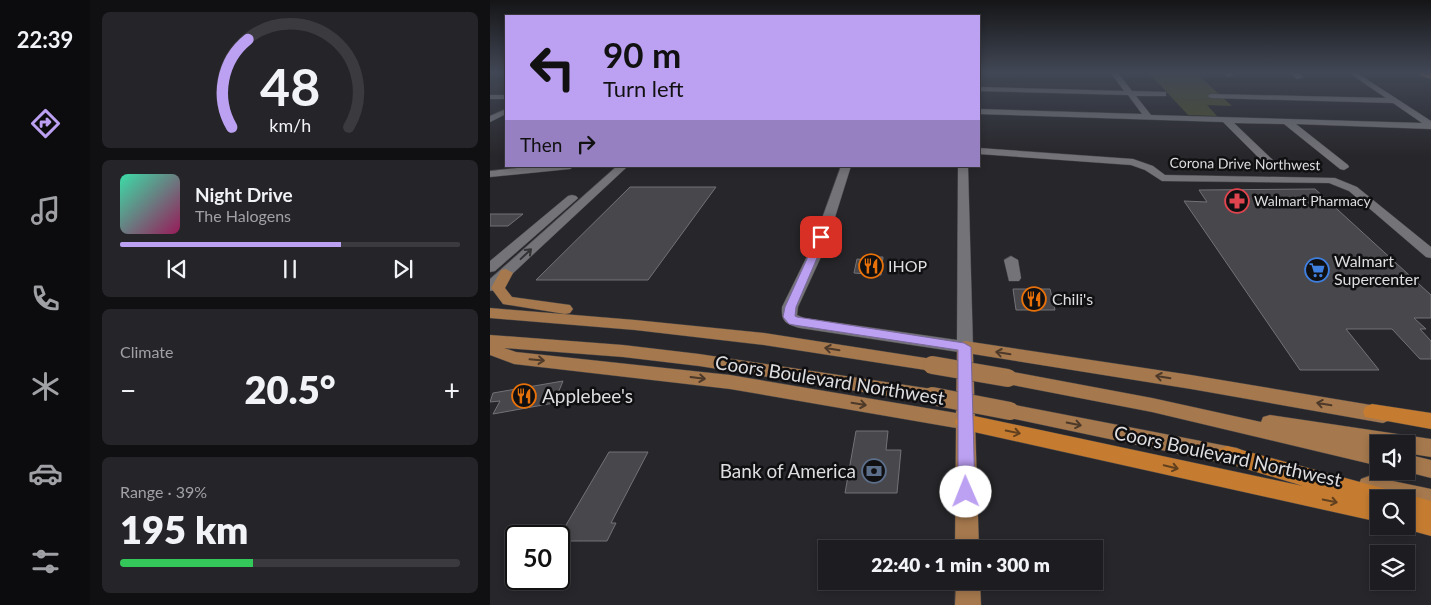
<!DOCTYPE html>
<html lang="en">
<head>
<meta charset="utf-8">
<style>
  :root { --surface:#1d1c20; --page:#252529; --text:#f1f3f6; --muted:#a0a1a5; --line:#3b3a3e; --accent:#bca0f2 }
  body { margin:0; font-family:Lato,sans-serif; background:var(--page); color:var(--text); height:100vh; display:flex; flex-direction:column; font-size:19px; white-space:nowrap }
  * { box-sizing:border-box; margin:0 }
  p { font-size:16px; color:var(--muted) }
  .icon { flex:none; width:28px; height:28px; fill:none; stroke:currentColor; stroke-width:2; stroke-linecap:round; stroke-linejoin:round }
  .map { position:relative; flex:1; overflow:hidden }
  .panel { display:flex; flex-direction:column; gap:12px; padding:12px; background:#100f12; width:400px }
  .panel>* { flex:none }
  .banner { position:absolute; left:15px; top:15px; width:475px; height:152px; border-radius:0px; box-shadow:0 2px 8px #0003,0 0 0 1px var(--line); background:#bca0f2; color:#111; overflow:hidden }
  .buttons { position:absolute; left:880px; top:435px; display:grid; gap:10px }
  .buttons a { display:grid; place-items:center; width:45px; height:45px; border-radius:0px; background:var(--surface); box-shadow:0 2px 8px #0003,0 0 0 1px var(--line); font-size:25px }
  .speed { position:absolute; left:15px; top:525px; display:flex; gap:10px; font-size:25px; font-weight:700; text-align:center }
  .speed>* { display:grid; place-content:center; width:65px; height:65px; border-radius:50%; background:var(--surface); box-shadow:0 2px 8px #0003,0 0 0 1px var(--line); line-height:1 }
  .speed .limit { border:2px solid #111; border-radius:8px; background:#fff; color:#111 }
  .pin { position:absolute; display:grid; place-items:center; width:42px; height:42px; color:#fff; margin:-21px; border-radius:10px; box-shadow:0 2px 8px #0006 }
  .me { position:absolute; width:55px; margin:-28px; rotate:359deg; stroke-linejoin:round; filter:drop-shadow(0 0 4px #0008) }
  .turn { display:flex; align-items:center; gap:18px; height:105px; padding:0 15px; font-size:22px }
  .turn .icon { width:65px; height:65px; stroke-width:2.5 }
  .turn b { display:block; font-size:35px; line-height:42px }
  .then { display:flex; align-items:center; height:48px; padding:0 15px; background:#0003; gap:10px; font-size:19px }
  .big { font-size:38px; font-weight:800; line-height:1.1 }
  .panel .tile { flex:1; display:flex; flex-direction:column; justify-content:center; gap:8px; min-width:0; padding:0 18px; border-radius:8px; background:var(--page) }
  .panel .dial { align-items:center; gap:0 }
  .dial svg { height:130px; overflow:visible; fill:none; stroke:var(--line); stroke-width:7; stroke-linecap:round; text-anchor:middle }
  .dial text { fill:var(--text); stroke:none }
  .song { display:flex; align-items:center; gap:15px }
  .cover { width:60px; height:60px; border-radius:8px; background:linear-gradient(135deg,hsl(160 70% 55%),hsl(330 70% 35%)) }
  .played { height:5px; border-radius:2px; background:linear-gradient(90deg,var(--accent) 65%,var(--line) 65%) }
  .keys { display:flex; justify-content:space-around; direction:ltr }
  .heat { display:flex; justify-content:space-between; align-items:center; font-size:28px; direction:ltr }
  .charge { height:8px; border-radius:4px; background:linear-gradient(90deg,#34c759 39%,var(--line) 0) }
  .trip { position:absolute; left:328px; top:540px; width:285px; height:50px; border-radius:0px; background:var(--surface); box-shadow:0 2px 8px #0003,0 0 0 1px var(--line); font-weight:800; line-height:50px; text-align:center }
  main { display:flex; flex:1; min-height:0 }
  .menu { display:flex; flex-direction:column; width:90px; justify-content:space-around; align-items:center; background:#0c0b0d; color:var(--muted) }
  .menu .icon { width:35px; height:35px }
  .menu .selected { color:var(--accent) }
  .menu b { font-size:22px; color:var(--text) }
  .map>svg:first-child { display:block }
  .green { fill:#4c4f2c }
  .building { fill:#48474c; stroke:#737277 }
  .lines { fill:none; stroke-linecap:round; stroke-linejoin:round }
  .minor-casing { stroke:#464548; stroke-width:1 }
  .major-casing { stroke:#464548; stroke-width:1 }
  .highway-casing { stroke:#464548; stroke-width:1 }
  .minor { fill:#747378; fill-rule:evenodd }
  .major { fill:#a5784d; fill-rule:evenodd }
  .highway { fill:#c57c30; fill-rule:evenodd }
  .major-bridge-casing { stroke:#464548; stroke-width:19; stroke-linecap:butt }
  .major-bridge { stroke:#a5784d; stroke-width:18 }
  .oneway { stroke:#333235 }
  .oneway2 { stroke:#4c3929 }
  .oneway3 { stroke:#61401f }
  .route { fill:#bca0f2; stroke:#7a689d }
  .labels { text-anchor:middle; stroke-width:5; stroke-linejoin:round; paint-order:stroke }
  .far-street-label { font-size:14px; fill:#dedde0; stroke:#100f11 }
  .far-poi-label { font-size:14px; fill:#dedde0; stroke:#100f11; text-anchor:start }
  .poi-label { font-size:16px; fill:#dedde0; stroke:#100f11; text-anchor:start }
  .near-street-label { font-size:19px; fill:#dedde0; stroke:#100f11 }
  .near-poi-label { font-size:19px; fill:#dedde0; stroke:#100f11; text-anchor:start }
</style>
</head>
<body>
<main>
<nav class="menu">
<b>22:39</b>
<svg class="icon selected" aria-label="directions" viewBox="0 0 24 24"><path d="M12 3l9 9-9 9-9-9zM9 14v-3h6M13 9l2 2-2 2"/></svg>
<svg class="icon" aria-label="music" viewBox="0 0 24 24"><path d="M9 18V5l10-2v13"/><circle cx="6" cy="18" r="3"/><circle cx="16" cy="16" r="3"/></svg>
<svg class="icon" aria-label="phone" viewBox="0 0 24 24"><path d="M5 4h4l2 5-3 2q2 4 5 5l2-3 5 2v4C11 20 4 13 5 4z"/></svg>
<svg class="icon" aria-label="climate" viewBox="0 0 24 24"><path d="M12 3v18M4 7l16 10M4 17L20 7"/></svg>
<svg class="icon" aria-label="car" viewBox="0 0 24 24"><path d="M5 17H2v-5l4-1 3-4h7l3 4 3 1v5h-3M9 17h6M6 11h13"/><circle cx="7" cy="17" r="2"/><circle cx="17" cy="17" r="2"/></svg>
<svg class="icon" aria-label="filters" viewBox="0 0 24 24"><path d="M4 7h16M4 17h16"/><circle cx="9" cy="7" r="2"/><circle cx="15" cy="17" r="2"/></svg>
</nav>
<section class="panel">
<div class="tile dial"><svg viewBox="0 0 100 80">
<path d="M14 69A42 42 0 1 1 86 69"/>
<path d="M14 69A42 42 0 0 1 24 15" stroke="#bca0f2"/>
<text x="50" y="56" font-size="32" font-weight="700">48</text>
<text x="50" y="72" font-size="11">km/h</text>
</svg></div>
<div class="tile">
<div class="song"><i class="cover"></i><div><b>Night Drive</b><p>The Halogens</p></div></div>
<div class="played"></div>
<div class="keys"><svg class="icon" aria-label="previous" viewBox="0 0 24 24"><path d="M18 5L8 12l10 7zM5 5v14"/></svg><svg class="icon" aria-label="pause" viewBox="0 0 24 24"><path d="M8 5v14M16 5v14"/></svg><svg class="icon" aria-label="next" viewBox="0 0 24 24"><path d="M6 5l10 7-10 7zM19 5v14"/></svg></div>
</div>
<div class="tile"><p>Climate</p>
<div class="heat"><a>−</a><b class="big">20.5°</b><a>+</a></div>
</div>
<div class="tile"><p>Range · 39%</p><b class="big">195 km</b><div class="charge"></div></div>
</section>
<div class="map">
<svg width="941" height="605" viewBox="0 0 941 605">
  <rect width="100%" height="100%" fill="#27262a"/>
  <polygon class="green" points="659,73 706,73 742,106 717,105 727,116 698,115"/>
  <g class="building">
    <polygon points="140,187 226,187 158,280 46,280"/>
    <polygon points="825,189 941,295 941,318 924,318 936,329 930,329 941,341 941,359 930,359 902,329 856,329 889,370 810,370 694,201 717,202 709,190"/>
    <polygon points="0,214 33,214 18,226 0,226"/>
    <polygon points="377,257 393,257 391,275 364,273 367,259 376,260"/>
    <polygon points="523,289 560,289 565,310 526,310"/>
    <polygon points="73,381 64,403 3,414 10,401 0,402 3,393"/>
    <polygon points="366,431 398,431 396,450 411,450 407,493 355,493"/>
    <polygon points="119,452 158,452 121,523 126,523 117,541 69,541 69,537"/>
  </g>
  <g class="lines">
    <g class="minor-casing">
      <g id="minor">
        <polygon points="621,73 628,73 642,91 676,92 676,96 646,96 661,115 932,123 903,103 721,98 717,96 721,94 896,98 859,73 867,73 941,121 941,129 806,124 858,165 859,167 854,170 850,169 794,124 744,123 787,164 788,166 783,169 779,168 733,122 489,114 489,109 652,114 638,95 489,91 489,87 634,91"/>
        <polygon points="735,73 742,73 744,75 737,77"/>
        <polygon points="800,73 808,73 814,77 807,79"/>
        <rect x="0" y="95" width="16" height="4"/>
        <polygon points="16,109 16,114 0,122 0,116"/>
        <polygon points="489,148 643,159 663,166 675,175 845,178 867,187 941,247 941,258 936,257 859,191 839,183 672,181 655,170 641,165 489,154"/>
        <polygon points="46,166 85,166 80,169 0,177 0,171"/>
        <polygon points="127,166 138,166 5,290 0,291 0,279"/>
        <path d="M351,166h10l-25,80 -28,61 -1,8 7,3 153,22 1,-174h10l5,181 -2,4 -6,2 -165,-25c-14,-4 -19,-6 -18,-21l30,-61z"/>
        <polygon points="82,195 86,196 88,198 86,200 5,271 0,272 0,261 78,196"/>
        <polygon points="521,256 528,260 531,278 529,281 519,281 514,260"/>
      </g>
    </g>
    <g class="major-casing">
      <g id="major">
        <polygon points="16,269 23,273 15,288 22,297 80,305 83,309 80,313 75,314 13,304 1,288 11,270"/>
        <polygon points="0,308 145,320 274,333 442,359 448,361 451,365 448,369 442,371 274,345 145,330 0,318"/>
        <polygon points="0,335 133,345 209,354 442,389 448,391 451,396 448,401 442,403 209,366 133,357 14,348 26,352 240,375 466,413 467,347 469,343 475,341 701,375 893,407 900,410 902,415 900,420 893,423 701,389 483,354 489,549 465,549 466,428 240,389 24,364 0,355"/>
        <polygon points="518,371 662,398 771,422 773,417 780,415 941,439 941,457 916,453 916,444 889,444 889,466 662,412 512,383 509,378 512,373"/>
        <polygon points="520,404 747,448 754,451 757,457 754,463 747,466 520,418 513,416 511,411 513,406"/>
        <polygon points="916,454 941,460 941,478 914,471 916,471"/>
        <polygon points="879,476 941,489 941,509 916,504 916,499 893,499 871,493 868,486 871,479"/>
        <polygon points="466,581 490,581 491,605 465,605"/>
      </g>
    </g>
    <g class="highway-casing">
      <g id="highway">
        <polygon points="929,73 941,74 941,79 929,75"/>
        <polygon points="882,404 941,413 941,429 875,417 873,412 875,407"/>
        <polygon points="475,414 813,486 730,461 727,455 730,449 737,446 896,489 904,492 907,499 889,499 889,522 475,430 468,428 465,422 468,416"/>
        <polygon points="916,494 941,501 941,536 908,527 916,526 916,499 907,499"/>
      </g>
    </g>
    <use href="#minor" class="minor"/>
    <use href="#major" class="major"/>
    <use href="#highway" class="highway"/>
    <g class="major-bridge-casing">
      <g id="major-bridge">
        <polyline points="442,365 518,378"/>
        <polyline points="442,396 520,411"/>
      </g>
    </g>
    <use href="#major-bridge" class="major-bridge"/>
  </g>
  <defs><path id="oneway-shaft" d="M-6 0H5M1.5-3L5.5 0L1.5 3" fill="none" stroke-width="1.6" stroke-linecap="round" stroke-linejoin="round" transform="scale(1.25)"/></defs>
  <use class="oneway" href="#oneway-shaft" transform="translate(36 254) rotate(-43)"/>
  <g class="oneway2">
    <use href="#oneway-shaft" transform="translate(342 349) rotate(-171)"/>
    <use href="#oneway-shaft" transform="translate(513 353) rotate(-171)"/>
    <use href="#oneway-shaft" transform="translate(47 360) rotate(5)"/>
    <use href="#oneway-shaft" transform="translate(673 377) rotate(-171)"/>
    <use href="#oneway-shaft" transform="translate(208 378) rotate(7)"/>
    <use href="#oneway-shaft" transform="translate(369 404) rotate(9)"/>
    <use href="#oneway-shaft" transform="translate(834 404) rotate(-170)"/>
    <use href="#oneway-shaft" transform="translate(584 424) rotate(11)"/>
  </g>
  <g class="oneway3">
    <use href="#oneway-shaft" transform="translate(523 432) rotate(12)"/>
    <use href="#oneway-shaft" transform="translate(681 467) rotate(13)"/>
    <use href="#oneway-shaft" transform="translate(840 501) rotate(12)"/>
  </g>
  <linearGradient id="sky" x2="0" y2="1"><stop stop-color="#151517"/><stop offset="0.46" stop-color="#414755"/><stop offset="1" stop-color="#414755" stop-opacity="0"/></linearGradient>
  <rect width="941" height="157" fill="url(#sky)"/>
  <polygon class="route" points="331,234 336,237 306,307 305,316 307,317 474,343 481,347 485,492 482,497 476,499 471,497 468,492 468,350 304,325 299,324 293,317 295,307 327,237"/>
  <defs>
    <g id="pharmacy-ring" transform="scale(1.25)"><circle r="9.5" fill="#100f11" stroke="#e0444e" stroke-width="1.5"/><path d="M-2-6h4v4h4v4h-4v4h-4v-4h-4v-4h4Z" fill="#e0444e"/></g>
    <g id="restaurant-ring" transform="scale(1.25)"><circle r="9.5" fill="#100f11" stroke="#e8710a" stroke-width="1.5"/><path d="M-5-6h1v4h1v-4h1v4h1v-4h1v5L-1.5 .5V6h-2V.5L-5-1ZM5-6V6H3V1.5H1.5Q1.5-4 5-6Z" fill="#e8710a"/></g>
    <g id="supermarket-ring" transform="scale(1.25)"><circle r="9.5" fill="#100f11" stroke="#3f7fe0" stroke-width="1.5"/><path d="M-6-5.5h2.5l.6 2H6L4.5 2H-2.5L-4.4-4H-6ZM-1.5 3.2a1.3 1.3 0 1 0 .1 0ZM3 3.2a1.3 1.3 0 1 0 .1 0Z" fill="#3f7fe0"/></g>
    <g id="bank-ring" transform="scale(1.25)"><circle r="9.5" fill="#100f11" stroke="#5c6f8a" stroke-width="1.5"/><path d="M-6-4H6V4H-6ZM0-2.3a2.3 2.3 0 1 0 0 4.6a2.3 2.3 0 1 0 0-4.6Z" fill="#5c6f8a"/></g>
  </defs>
  <g fill-rule="evenodd">
    <use href="#pharmacy-ring" x="747" y="201"/>
    <use href="#restaurant-ring" x="381" y="266"/>
    <use href="#supermarket-ring" x="827" y="270"/>
    <use href="#restaurant-ring" x="544" y="299"/>
    <use href="#restaurant-ring" x="34" y="396"/>
    <use href="#bank-ring" x="384" y="471"/>
  </g>
  <g class="labels">
    <g class="far-street-label">
      <text transform="translate(755 164) rotate(1)" y="5">Corona Drive Northwest</text>
    </g>
    <g class="far-poi-label">
      <text x="764" y="206">Walmart Pharmacy</text>
    </g>
    <g class="poi-label">
      <text x="844" y="267">Walmart<tspan x="844" dy="18">Supercenter</tspan></text>
      <text x="398" y="272">IHOP</text>
      <text x="562" y="305">Chili's</text>
    </g>
    <g class="near-street-label">
      <text transform="translate(340 380) rotate(9)" y="7">Coors Boulevard Northwest</text>
      <text transform="translate(738 456) rotate(12)" y="7">Coors Boulevard Northwest</text>
    </g>
    <g class="near-poi-label">
      <text x="52" y="403">Applebee's</text>
      <text x="366" y="478" text-anchor="end">Bank of America</text>
    </g>
  </g>
</svg>
<div class="buttons">
<a><svg class="icon" aria-label="sound" viewBox="0 0 24 24"><path d="M4 9h4l5-4v14l-5-4H4zM17 9q2 3 0 6"/></svg></a>
<a><svg class="icon" aria-label="search" viewBox="0 0 24 24"><circle cx="10" cy="10" r="6"/><path d="M15 15l6 6"/></svg></a>
<a><svg class="icon" aria-label="layers" viewBox="0 0 24 24"><path d="M12 4l9 5-9 5-9-5zM3 14l9 5 9-5"/></svg></a>
</div>
<div class="speed"><div class="limit">50</div></div>
<div class="pin" style="left:331px;top:237px;background:#d93025"><svg class="icon" aria-label="arrive" viewBox="0 0 24 24"><path d="M6 21V4h12l-3 4 3 4H6"/></svg></div>
<svg class="me" style="left:476px;top:492px" viewBox="-20 -20 40 40"><circle r="19" fill="#fff"/><path d="M0-13L10 11 0 6-10 11z" fill="#bca0f2"/></svg>
<div class="trip">22:40 · 1 min · 300 m</div>
<div class="banner">
<div class="turn"><svg class="icon" aria-label="left" viewBox="0 0 24 24"><path d="M17 20v-9H6M10 6l-5 5 5 5"/></svg><div><b>90 m</b>Turn left</div></div>
<div class="then">Then<svg class="icon" aria-label="right" viewBox="0 0 24 24"><path d="M7 20v-9h11M14 6l5 5-5 5"/></svg></div>
</div>
</div>
</main>
</body>
</html>
